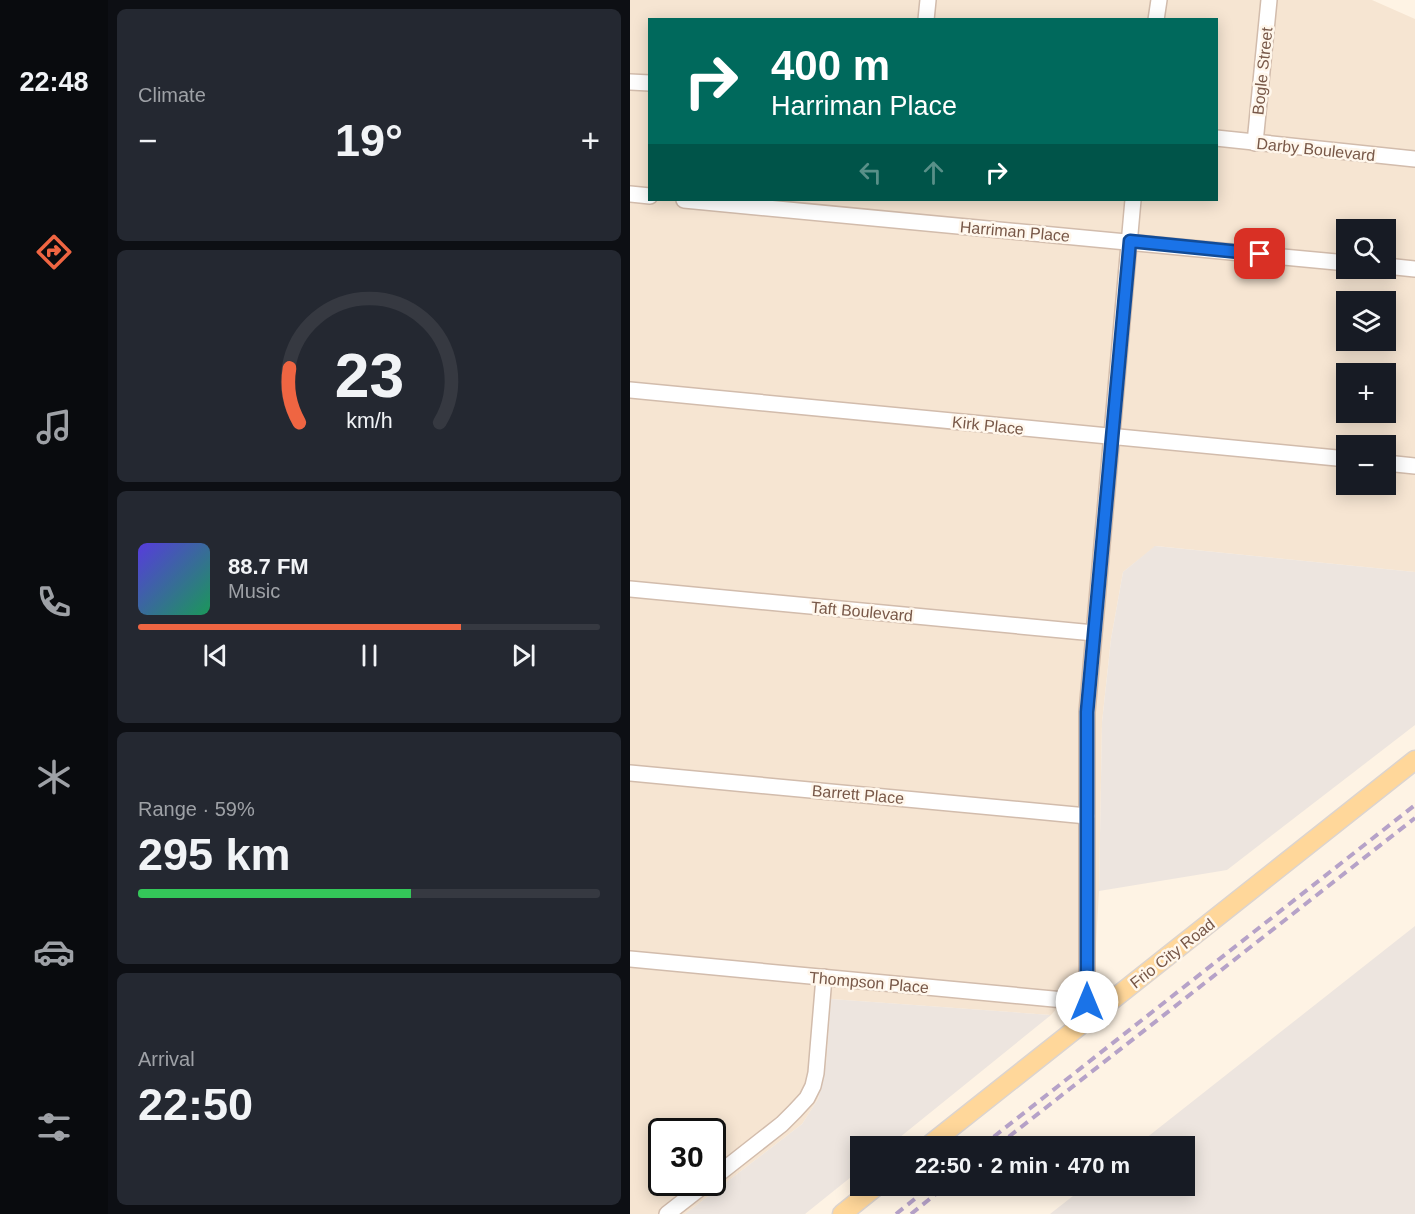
<!DOCTYPE html>
<html lang="en">
<head>
<meta charset="utf-8">
<style>
  :root { --surface:#171b24; --page:#242831; --text:#f1f3f6; --muted:#9ea1a6; --line:#363941; --accent:#ef6542 }
  body { margin:0; font-family:Helvetica,sans-serif; background:var(--page); color:var(--text); height:100vh; display:flex; flex-direction:column; font-size:22px; white-space:nowrap }
  * { box-sizing:border-box; margin:0 }
  p { font-size:20px; color:var(--muted) }
  .icon { flex:none; width:33px; height:33px; fill:none; stroke:currentColor; stroke-width:2; stroke-linecap:round; stroke-linejoin:round }
  .map { position:relative; flex:1; overflow:hidden }
  .drawer { display:flex; flex-direction:column; gap:9px; padding:9px; background:#0d0f14; width:522px }
  .drawer>* { flex:none }
  .banner { position:absolute; left:18px; top:18px; width:570px; height:183px; border-radius:0px; box-shadow:0 3px 15px #0003; background:#00695c; color:#fff; overflow:hidden }
  .controls { position:absolute; left:706px; top:219px; display:grid; gap:12px }
  .controls a { display:grid; place-items:center; width:60px; height:60px; border-radius:0px; background:var(--surface); box-shadow:0 3px 15px #0003; font-size:30px }
  .speed { position:absolute; left:18px; top:1118px; display:flex; gap:12px; font-size:30px; font-weight:700; text-align:center }
  .speed>* { display:grid; place-content:center; width:78px; height:78px; border-radius:50%; background:var(--surface); box-shadow:0 3px 15px #0003; line-height:1 }
  .speed .limit { border:3px solid #111; border-radius:9px; background:#fff; color:#111 }
  .pin { position:absolute; display:grid; place-items:center; width:51px; height:51px; color:#fff; margin:-26px; border-radius:12px; box-shadow:0 3px 9px #0006 }
  .me { position:absolute; width:66px; margin:-33px; rotate:0deg; stroke-linejoin:round; filter:drop-shadow(0 0 4px #0008) }
  .turn { display:flex; align-items:center; gap:21px; height:126px; padding:0 24px; font-size:27px }
  .turn .icon { width:78px; height:78px; stroke-width:2.5 }
  .turn b { display:block; font-size:42px; line-height:51px }
  .lanes { display:flex; align-items:center; height:57px; padding:0 24px; background:#0003; justify-content:center; gap:30px; direction:ltr }
  .lanes .off { opacity:.35 }
  .big { font-size:45px; font-weight:700; line-height:1.1 }
  .drawer .card { flex:1; display:flex; flex-direction:column; justify-content:center; gap:9px; min-width:0; padding:0 21px; border-radius:9px; background:var(--page) }
  .drawer .dial { align-items:center; gap:0 }
  .dial svg { height:156px; overflow:visible; fill:none; stroke:var(--line); stroke-width:7; stroke-linecap:round; text-anchor:middle }
  .dial text { fill:var(--text); stroke:none }
  .song { display:flex; align-items:center; gap:18px }
  .cover { width:72px; height:72px; border-radius:9px; background:linear-gradient(135deg,hsl(250 70% 55%),hsl(150 70% 35%)) }
  .played { height:6px; border-radius:3px; background:linear-gradient(90deg,var(--accent) 70%,var(--line) 70%) }
  .keys { display:flex; justify-content:space-around; direction:ltr }
  .heat { display:flex; justify-content:space-between; align-items:center; font-size:33px; direction:ltr }
  .charge { height:9px; border-radius:4px; background:linear-gradient(90deg,#34c759 59%,var(--line) 0) }
  .trip { position:absolute; left:220px; top:1136px; width:345px; height:60px; border-radius:0px; background:var(--surface); box-shadow:0 3px 15px #0003; font-weight:700; line-height:60px; text-align:center }
  main { display:flex; flex:1; min-height:0 }
  .tab-bar { display:flex; flex-direction:column; width:108px; justify-content:space-around; align-items:center; background:#090b0e; color:var(--muted) }
  .tab-bar .icon { width:42px; height:42px }
  .tab-bar .current { color:var(--accent) }
  .tab-bar b { font-size:27px; color:var(--text) }
  .map>svg:first-child { display:block }
  .residential { fill:#f6e5d2; fill-rule:evenodd }
  .industrial { fill:#ede5df }
  .lines { fill:none; stroke-linecap:round; stroke-linejoin:round }
  .minor-casing { stroke:#d2bcac; stroke-width:18 }
  .major-casing { stroke:#dcd4cf; stroke-width:21 }
  .minor { stroke:#fff; stroke-width:15 }
  .major { stroke:#ffd79a; stroke-width:18 }
  .rail { stroke:#b6a2c8; stroke-width:4; stroke-dasharray:9 6; stroke-linecap:butt }
  .route-casing { stroke:#114b97; stroke-width:15 }
  .route { stroke:#1a73e8; stroke-width:10 }
  .labels { text-anchor:middle; stroke-width:5; stroke-linejoin:round; paint-order:stroke }
  .street-label { font-size:16px; fill:#785848; stroke:#fff7ec }
</style>
</head>
<body>
<main>
<nav class="tab-bar">
<b>22:48</b>
<svg class="icon current" aria-label="directions" viewBox="0 0 24 24"><path d="M12 3l9 9-9 9-9-9zM9 14v-3h6M13 9l2 2-2 2"/></svg>
<svg class="icon" aria-label="music" viewBox="0 0 24 24"><path d="M9 18V5l10-2v13"/><circle cx="6" cy="18" r="3"/><circle cx="16" cy="16" r="3"/></svg>
<svg class="icon" aria-label="phone" viewBox="0 0 24 24"><path d="M5 4h4l2 5-3 2q2 4 5 5l2-3 5 2v4C11 20 4 13 5 4z"/></svg>
<svg class="icon" aria-label="climate" viewBox="0 0 24 24"><path d="M12 3v18M4 7l16 10M4 17L20 7"/></svg>
<svg class="icon" aria-label="car" viewBox="0 0 24 24"><path d="M5 17H2v-5l4-1 3-4h7l3 4 3 1v5h-3M9 17h6M6 11h13"/><circle cx="7" cy="17" r="2"/><circle cx="17" cy="17" r="2"/></svg>
<svg class="icon" aria-label="filters" viewBox="0 0 24 24"><path d="M4 7h16M4 17h16"/><circle cx="9" cy="7" r="2"/><circle cx="15" cy="17" r="2"/></svg>
</nav>
<section class="drawer">
<div class="card"><p>Climate</p>
<div class="heat"><a>−</a><b class="big">19°</b><a>+</a></div>
</div>
<div class="card dial"><svg viewBox="0 0 100 80">
<path d="M14 69A42 42 0 1 1 86 69"/>
<path d="M14 69A42 42 0 0 1 9 41" stroke="#ef6542"/>
<text x="50" y="56" font-size="32" font-weight="700">23</text>
<text x="50" y="72" font-size="11">km/h</text>
</svg></div>
<div class="card">
<div class="song"><i class="cover"></i><div><b>88.7 FM</b><p>Music</p></div></div>
<div class="played"></div>
<div class="keys"><svg class="icon" aria-label="previous" viewBox="0 0 24 24"><path d="M18 5L8 12l10 7zM5 5v14"/></svg><svg class="icon" aria-label="pause" viewBox="0 0 24 24"><path d="M8 5v14M16 5v14"/></svg><svg class="icon" aria-label="next" viewBox="0 0 24 24"><path d="M6 5l10 7-10 7zM19 5v14"/></svg></div>
</div>
<div class="card"><p>Range · 59%</p><b class="big">295 km</b><div class="charge"></div></div>
<div class="card"><p>Arrival</p><b class="big">22:50</b></div>
</section>
<div class="map">
<svg width="785" height="1214" viewBox="0 0 785 1214">
  <rect width="100%" height="100%" fill="#fef3e4"/>
  <path class="residential" d="M0,0h742l43,19v553l-259,-26 -33,26 -12,67 -9,83 -3,169 -3,52 -22,45 -23,27 -220,-16 -5,65 -8,35 -16,25 -117,90h-55zM20,20h566v180h-566zM717,230h39v38h-39zM717,302h39v38h-39zM717,374h39v38h-39zM717,446h39v38h-39zM32,1131h50v51h-50z"/>
  <g class="industrial">
    <polygon points="525,546 785,572 785,725 597,870 469,891 472,722 481,639 493,572"/>
    <polygon points="785,926 785,1214 420,1214 457,1185 555,1185 555,1146 506,1146"/>
    <polygon points="201,999 421,1015 259,1146 231,1146 231,1169 175,1214 55,1214 172,1124 188,1099 196,1064"/>
  </g>
  <g class="lines">
    <g class="minor-casing">
      <g id="minor">
        <polyline points="296,20 298,0"/>
        <polyline points="526,20 529,0"/>
        <polyline points="0,82 20,83"/>
        <polyline points="586,138 785,159"/>
        <polyline points="625,143 639,0"/>
        <polyline points="0,194 20,196"/>
        <polyline points="54,200 717,263"/>
        <polyline points="756,266 785,269"/>
        <polyline points="0,390 717,459"/>
        <polyline points="756,463 785,466"/>
        <polyline points="0,589 464,633"/>
        <polyline points="0,773 457,816"/>
        <polyline points="0,959 466,1003"/>
        <polyline points="457,1002 457,712 503,200"/>
        <polyline points="82,1179 152,1124 165,1111 177,1098 183,1086 186,1073 194,977"/>
        <polyline points="37,1214 78,1182"/>
      </g>
    </g>
    <g class="major-casing">
      <g id="major">
        <polyline points="298,1146 785,760"/>
        <polyline points="212,1214 248,1185"/>
      </g>
    </g>
    <use href="#minor" class="minor"/>
    <use href="#major" class="major"/>
    <g class="rail">
      <polyline points="352,1146 785,805"/>
      <polyline points="367,1146 785,818"/>
      <polyline points="266,1214 286,1198"/>
      <polyline points="281,1214 317,1185"/>
    </g>
  </g>
  <g class="lines">
    <g class="route-casing">
      <polyline id="route" points="457,1002 457,712 500,241 630,254"/>
    </g>
    <use href="#route" class="route"/>
  </g>
  <g class="labels">
    <g class="street-label">
      <text transform="translate(632 71) rotate(-84)" y="6">Bogle Street</text>
      <text transform="translate(686 149) rotate(6)" y="6">Darby Boulevard</text>
      <text transform="translate(385 231) rotate(5)" y="6">Harriman Place</text>
      <text transform="translate(358 425) rotate(6)" y="6">Kirk Place</text>
      <text transform="translate(232 611) rotate(5)" y="6">Taft Boulevard</text>
      <text transform="translate(228 794) rotate(5)" y="6">Barrett Place</text>
      <text transform="translate(542 953) rotate(-38)" y="6">Frio City Road</text>
      <text transform="translate(239 982) rotate(5)" y="6">Thompson Place</text>
    </g>
  </g>
</svg>
<div class="controls">
<a><svg class="icon" aria-label="search" viewBox="0 0 24 24"><circle cx="10" cy="10" r="6"/><path d="M15 15l6 6"/></svg></a>
<a><svg class="icon" aria-label="layers" viewBox="0 0 24 24"><path d="M12 4l9 5-9 5-9-5zM3 14l9 5 9-5"/></svg></a>
<a>+</a>
<a>−</a>
</div>
<div class="speed"><div class="limit">30</div></div>
<div class="pin" style="left:630px;top:254px;background:#d93025"><svg class="icon" aria-label="arrive" viewBox="0 0 24 24"><path d="M6 21V4h12l-3 4 3 4H6"/></svg></div>
<svg class="me" style="left:457px;top:1002px" viewBox="-20 -20 40 40"><circle r="19" fill="#fff"/><path d="M0-13L10 11 0 6-10 11z" fill="#1a73e8"/></svg>
<div class="trip">22:50 · 2 min · 470 m</div>
<div class="banner">
<div class="turn"><svg class="icon" aria-label="right" viewBox="0 0 24 24"><path d="M7 20v-9h11M14 6l5 5-5 5"/></svg><div><b>400 m</b>Harriman Place</div></div>
<div class="lanes"><svg class="icon off" aria-label="left" viewBox="0 0 24 24"><path d="M17 20v-9H6M10 6l-5 5 5 5"/></svg><svg class="icon off" aria-label="ahead" viewBox="0 0 24 24"><path d="M12 20V5M6 11l6-6 6 6"/></svg><svg class="icon" aria-label="right" viewBox="0 0 24 24"><path d="M7 20v-9h11M14 6l5 5-5 5"/></svg></div>
</div>
</div>
</main>
</body>
</html>
